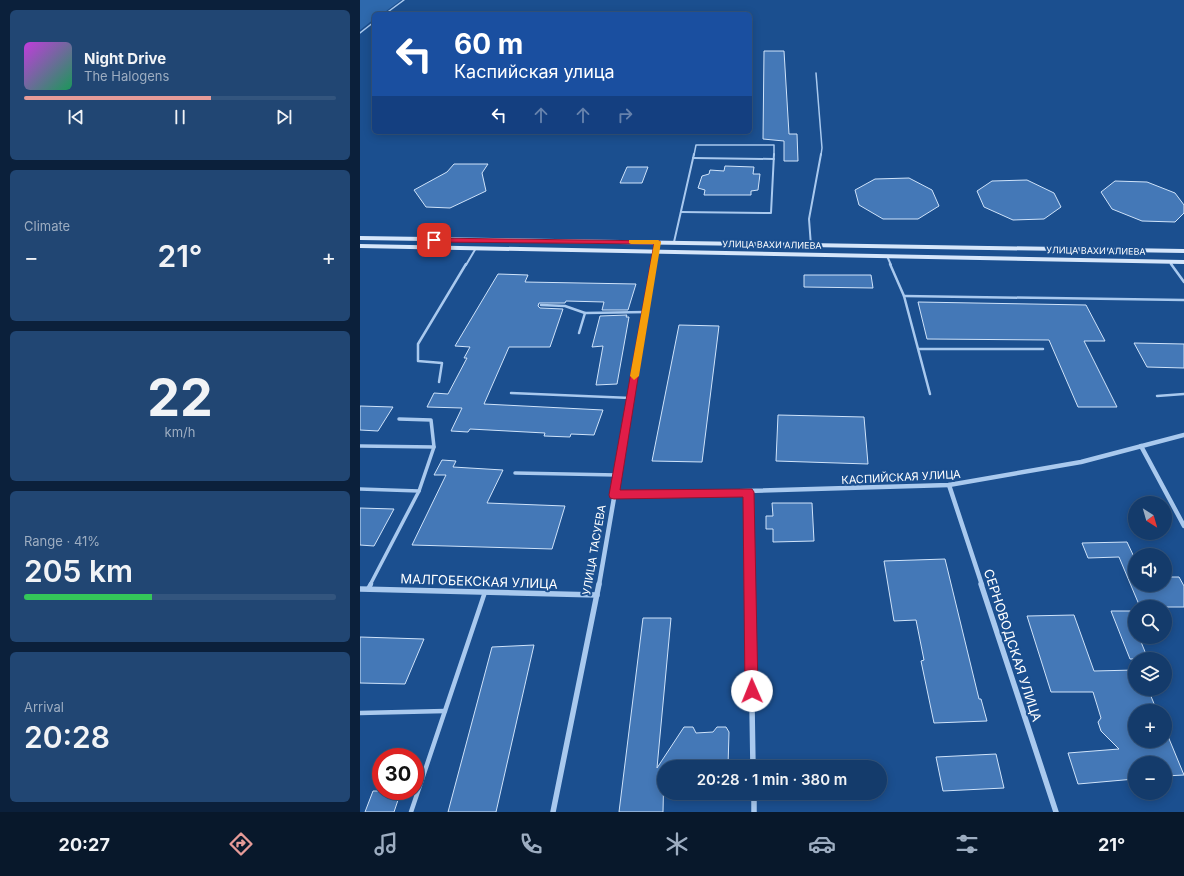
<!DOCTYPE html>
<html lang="en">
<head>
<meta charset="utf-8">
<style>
  :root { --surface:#143b6b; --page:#214673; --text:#f1f3f6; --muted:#9dadc1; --line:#33557e; --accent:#e69b98 }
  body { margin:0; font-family:Inter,sans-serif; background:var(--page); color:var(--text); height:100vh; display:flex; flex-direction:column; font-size:15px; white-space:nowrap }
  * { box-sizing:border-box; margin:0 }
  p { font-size:13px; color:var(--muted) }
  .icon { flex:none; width:22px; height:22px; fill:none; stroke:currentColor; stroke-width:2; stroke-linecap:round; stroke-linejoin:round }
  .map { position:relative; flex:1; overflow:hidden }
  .details { display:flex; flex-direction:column; gap:10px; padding:10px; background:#0b203b; width:360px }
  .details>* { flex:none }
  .banner { position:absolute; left:12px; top:12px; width:380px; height:122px; border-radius:6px; box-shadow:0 2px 10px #0003,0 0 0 1px var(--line); background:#1a4fa0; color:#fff; overflow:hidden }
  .needle { width:26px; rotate:143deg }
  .controls { position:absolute; left:768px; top:496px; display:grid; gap:8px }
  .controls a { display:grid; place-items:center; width:44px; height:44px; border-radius:50%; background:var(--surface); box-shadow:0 2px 10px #0003,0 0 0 1px var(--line); font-size:20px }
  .speed { position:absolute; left:12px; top:748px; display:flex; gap:8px; font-size:20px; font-weight:700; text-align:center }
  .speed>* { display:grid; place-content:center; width:52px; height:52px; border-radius:50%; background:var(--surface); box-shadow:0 2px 10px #0003,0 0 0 1px var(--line); line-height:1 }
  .speed .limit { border:6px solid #d22; background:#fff; color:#111 }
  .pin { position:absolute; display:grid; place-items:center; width:34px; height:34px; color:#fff; margin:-17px; border-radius:8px; box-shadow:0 2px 6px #0006 }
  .me { position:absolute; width:44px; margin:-22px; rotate:359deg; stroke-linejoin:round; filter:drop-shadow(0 0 3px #0008) }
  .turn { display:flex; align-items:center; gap:14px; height:84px; padding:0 16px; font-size:18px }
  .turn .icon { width:52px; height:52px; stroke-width:2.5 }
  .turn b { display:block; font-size:28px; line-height:34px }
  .lanes { display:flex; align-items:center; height:38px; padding:0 16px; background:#0003; justify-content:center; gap:20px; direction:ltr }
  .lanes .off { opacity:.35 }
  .big { font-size:30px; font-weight:600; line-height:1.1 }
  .details .card { flex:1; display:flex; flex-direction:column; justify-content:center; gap:6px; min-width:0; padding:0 14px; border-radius:6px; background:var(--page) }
  .details .dial { align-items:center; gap:0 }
  .dial b { font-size:52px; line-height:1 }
  .song { display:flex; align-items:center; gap:12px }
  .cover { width:48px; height:48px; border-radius:6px; background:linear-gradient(135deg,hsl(290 70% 55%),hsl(150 70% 35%)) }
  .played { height:4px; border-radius:2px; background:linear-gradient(90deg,var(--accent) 60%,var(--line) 60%) }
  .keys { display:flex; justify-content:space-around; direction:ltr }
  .heat { display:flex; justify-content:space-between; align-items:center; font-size:22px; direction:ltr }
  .charge { height:6px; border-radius:3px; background:linear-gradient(90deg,#34c759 41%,var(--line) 0) }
  .trip { position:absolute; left:297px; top:760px; width:230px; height:40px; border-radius:20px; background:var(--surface); box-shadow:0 2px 10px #0003,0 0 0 1px var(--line); font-weight:600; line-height:40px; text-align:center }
  .menu { display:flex; height:64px; justify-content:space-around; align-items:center; background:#08182b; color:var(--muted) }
  .menu .icon { width:28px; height:28px }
  .menu .current { color:var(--accent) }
  .menu b { font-size:18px; color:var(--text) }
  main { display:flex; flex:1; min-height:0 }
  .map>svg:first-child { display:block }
  .green { fill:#2e69ad }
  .building { fill:#4478b7; stroke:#cfe3fa }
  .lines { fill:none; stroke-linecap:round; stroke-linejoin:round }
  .service-far4 { stroke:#a9c9ee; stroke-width:1.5 }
  .service-far3 { stroke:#a9c9ee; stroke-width:2 }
  .service-far2 { stroke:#a9c9ee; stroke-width:2.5 }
  .service-far1 { stroke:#a9c9ee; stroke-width:3.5 }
  .service { stroke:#a9c9ee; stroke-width:4.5 }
  .minor-far3 { stroke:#a9c9ee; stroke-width:3 }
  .minor-far2 { stroke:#a9c9ee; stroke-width:3.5 }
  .minor-far1 { stroke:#a9c9ee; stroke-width:4.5 }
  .minor { stroke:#a9c9ee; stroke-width:5.5 }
  .secondary { fill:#d6e6fa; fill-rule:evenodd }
  .route { fill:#e11d48; stroke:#92132f }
  .slow { fill:#f59e0b }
  .labels { text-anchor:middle; stroke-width:4; stroke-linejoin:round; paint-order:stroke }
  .far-street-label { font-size:9px; fill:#fff; stroke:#1b4f8f }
  .street-label { font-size:11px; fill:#fff; stroke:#1b4f8f }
  .near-street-label { font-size:13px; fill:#fff; stroke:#1b4f8f }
</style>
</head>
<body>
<main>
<section class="details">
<div class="card">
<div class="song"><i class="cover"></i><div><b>Night Drive</b><p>The Halogens</p></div></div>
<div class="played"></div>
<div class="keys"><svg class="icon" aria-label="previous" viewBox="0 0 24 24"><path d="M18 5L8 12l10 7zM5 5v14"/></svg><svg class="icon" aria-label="pause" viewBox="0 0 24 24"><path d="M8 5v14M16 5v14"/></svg><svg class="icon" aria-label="next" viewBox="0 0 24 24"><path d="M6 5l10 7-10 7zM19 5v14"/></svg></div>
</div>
<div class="card"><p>Climate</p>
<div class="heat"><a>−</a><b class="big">21°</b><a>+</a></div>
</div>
<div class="card dial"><b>22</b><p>km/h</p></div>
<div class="card"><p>Range · 41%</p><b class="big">205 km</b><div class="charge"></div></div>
<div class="card"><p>Arrival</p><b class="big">20:28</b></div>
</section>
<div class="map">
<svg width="824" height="812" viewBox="0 0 824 812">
  <rect width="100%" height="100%" fill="#1b4f8f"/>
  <polygon class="green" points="0,0 41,0 22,14 14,14 14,19 0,30"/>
  <g class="building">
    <polygon points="404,51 424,51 429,134 437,134 438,161 424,161 424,141 403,139"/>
    <polygon points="94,164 128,164 122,173 126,191 90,208 66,207 54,190 87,172"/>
    <polygon points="365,166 394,167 393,174 400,174 398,190 391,191 391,195 344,195 345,190 338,188 342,176 349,174 350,170 364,171"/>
    <polygon points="267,167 288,167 282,183 260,183"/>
    <polygon points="549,178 572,190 579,206 558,219 523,219 499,205 495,190 515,179"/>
    <polygon points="667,180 694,193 701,207 684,219 653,220 624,207 617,191 632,181"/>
    <polygon points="755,181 787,182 815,193 824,205 824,213 815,222 782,221 752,209 741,192"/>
    <polygon points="138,274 168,275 165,282 276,284 268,310 242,310 244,302 206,301 205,303 179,303 178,306 180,308 203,309 190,347 149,347 124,404 243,410 234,435 211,434 210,437 184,436 185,433 110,429 108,432 91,431 102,408 67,407 74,393 88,394 107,358 104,358 110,347 95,346"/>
    <polygon points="444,275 511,275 513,288 444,287"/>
    <polygon points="558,302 726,305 745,341 724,341 757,407 718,407 689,340 567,339"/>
    <polygon points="267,315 266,317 269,317 257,384 236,385 243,346 232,347 240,316"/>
    <polygon points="319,325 359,326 342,462 292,461"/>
    <polygon points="774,343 824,344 824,368 787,367"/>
    <polygon points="0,406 33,407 18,431 0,430"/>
    <polygon points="418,415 504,417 508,464 416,461"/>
    <polygon points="82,460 96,461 93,467 143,470 127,503 205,506 192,549 52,545 86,475 74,475"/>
    <polygon points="412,503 452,503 454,541 413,542 413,529 406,529 406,516 413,516"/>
    <polygon points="0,508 34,509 14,546 0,545"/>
    <polygon points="767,542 775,559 775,585 805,585 805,577 819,577 824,586 824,607 780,607 759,557 728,558 722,543"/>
    <polygon points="585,559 619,699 621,699 627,721 574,723 561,661 564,660 556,620 534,621 524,561"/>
    <polygon points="751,611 775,611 775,637 779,637 788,659 770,659"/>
    <polygon points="714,615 734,671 775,670 775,689 788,689 797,711 775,711 775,741 805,741 805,729 824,775 805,776 805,763 775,763 775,779 718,784 708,753 759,749 741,731 738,722 741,718 733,692 691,692 667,616"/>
    <polygon points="283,618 311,618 297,768 324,727 333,727 336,733 353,732 357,727 366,727 369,732 368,767 304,767 303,812 259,812"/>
    <polygon points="0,637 64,639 45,684 0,683"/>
    <polygon points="174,645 136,812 88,812 132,647"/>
    <polygon points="636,754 644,788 583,791 576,757"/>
    <polygon points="13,791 41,791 34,812 5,812"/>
  </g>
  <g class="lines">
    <g class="service-far4">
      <polyline points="25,14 44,0"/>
      <polyline points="0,33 14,22"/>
      <polyline points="456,73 462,148 461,155"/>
      <polyline points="334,155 336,145 414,145 414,155"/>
    </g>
    <g class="service-far3">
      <polyline points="333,158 414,159"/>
      <polyline points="321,212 411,213 414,154"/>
      <polyline points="314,242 334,154"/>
      <polyline points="451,246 449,219 461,154"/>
      <polyline points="527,256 531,265"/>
      <polyline points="810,262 812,265"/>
      <polyline points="106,265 116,248"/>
    </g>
    <g class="service-far2">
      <polyline points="530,264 544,296 570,394"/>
      <polyline points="811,264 824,282"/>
      <polyline points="544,296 824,300"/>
      <polyline points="181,305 205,306 225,313 286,312"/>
      <polyline points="219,333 225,313"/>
      <polyline points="559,349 683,349"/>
      <polyline points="79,382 82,363 58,361 58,344 106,264"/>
      <polyline points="151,393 271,398"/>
      <polyline points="797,396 824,394"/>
    </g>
    <g class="service-far1">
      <polyline points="39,419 71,420 74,447 59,491"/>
      <polyline points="0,446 74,447"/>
      <polyline points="155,473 257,475"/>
      <polyline points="0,489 59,491 10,585"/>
    </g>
    <g class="service">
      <polyline points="8,589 11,584"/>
      <polyline points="0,713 85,711"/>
      <polyline points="51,812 125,592"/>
    </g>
    <polyline class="minor-far3" points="294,265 298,242"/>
    <polyline class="minor-far2" points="270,406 294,264"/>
    <g class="minor-far1">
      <polyline points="781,446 824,526"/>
      <polyline points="589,485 622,585"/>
      <polyline points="388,492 390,585"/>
      <polyline points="254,495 589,485 721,462 824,435"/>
      <polyline points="239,585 270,405"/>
    </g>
    <g class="minor">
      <polyline points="390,584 393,767"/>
      <polyline points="621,584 696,812"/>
      <polyline points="0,589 237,595"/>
      <polyline points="394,793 394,812"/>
      <polyline points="193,812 239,584"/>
    </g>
    <g class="secondary">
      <polygon points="0,236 824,249 824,253 0,240"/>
      <polygon points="0,244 824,260 824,264 0,248"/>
    </g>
  </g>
  <polygon class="route" points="71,238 300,241 260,490 392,489 394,492 398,691 397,695 392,697 387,695 385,691 383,497 254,499 250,498 249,495 294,244 74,242 70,240"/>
  <polygon class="slow" points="269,240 298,240 301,242 279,376 274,380 270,376 294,244 271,244 269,243"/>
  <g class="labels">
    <g class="far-street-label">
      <text transform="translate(412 245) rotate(1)" y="3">УЛИЦА ВАХИ АЛИЕВА</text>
      <text transform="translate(736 251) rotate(1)" y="3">УЛИЦА ВАХИ АЛИЕВА</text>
    </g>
    <g class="street-label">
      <text transform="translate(541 477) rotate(-3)" y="4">КАСПИЙСКАЯ УЛИЦА</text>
      <text transform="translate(234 550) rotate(-80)" y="4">УЛИЦА ТАСУЕВА</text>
    </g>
    <g class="near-street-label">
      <text transform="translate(119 581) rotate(2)" y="5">МАЛГОБЕКСКАЯ УЛИЦА</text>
      <text transform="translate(653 645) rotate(72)" y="5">СЕРНОВОДСКАЯ УЛИЦА</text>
    </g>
  </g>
</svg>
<div class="controls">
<a><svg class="needle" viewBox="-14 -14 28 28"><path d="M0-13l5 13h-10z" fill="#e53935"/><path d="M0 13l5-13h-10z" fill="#9dadc1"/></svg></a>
<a><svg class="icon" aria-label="sound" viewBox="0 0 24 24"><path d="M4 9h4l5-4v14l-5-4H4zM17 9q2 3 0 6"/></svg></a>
<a><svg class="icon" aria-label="search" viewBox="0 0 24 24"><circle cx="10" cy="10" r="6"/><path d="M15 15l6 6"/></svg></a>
<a><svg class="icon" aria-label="layers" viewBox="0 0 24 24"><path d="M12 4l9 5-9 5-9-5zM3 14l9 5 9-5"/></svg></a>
<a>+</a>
<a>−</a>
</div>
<div class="speed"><div class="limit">30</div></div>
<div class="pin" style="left:74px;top:240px;background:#d93025"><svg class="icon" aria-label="arrive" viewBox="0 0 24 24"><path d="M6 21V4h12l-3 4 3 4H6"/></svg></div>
<svg class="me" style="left:392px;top:691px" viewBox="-20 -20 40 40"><circle r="19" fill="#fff"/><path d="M0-13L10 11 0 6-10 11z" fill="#e11d48"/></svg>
<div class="trip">20:28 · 1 min · 380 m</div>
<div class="banner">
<div class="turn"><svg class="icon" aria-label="left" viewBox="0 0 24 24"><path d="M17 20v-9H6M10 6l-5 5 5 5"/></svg><div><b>60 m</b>Каспийская улица</div></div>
<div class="lanes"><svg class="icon" aria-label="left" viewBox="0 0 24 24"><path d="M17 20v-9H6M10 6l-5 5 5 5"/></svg><svg class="icon off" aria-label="ahead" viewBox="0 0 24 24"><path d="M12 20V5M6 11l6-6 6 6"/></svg><svg class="icon off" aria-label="ahead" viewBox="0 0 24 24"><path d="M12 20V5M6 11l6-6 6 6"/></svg><svg class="icon off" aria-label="right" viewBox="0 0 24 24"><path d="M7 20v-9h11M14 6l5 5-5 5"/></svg></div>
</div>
</div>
</main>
<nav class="menu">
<b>20:27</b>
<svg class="icon current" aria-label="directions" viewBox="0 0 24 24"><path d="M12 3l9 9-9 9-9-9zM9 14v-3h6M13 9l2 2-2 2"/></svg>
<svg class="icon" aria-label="music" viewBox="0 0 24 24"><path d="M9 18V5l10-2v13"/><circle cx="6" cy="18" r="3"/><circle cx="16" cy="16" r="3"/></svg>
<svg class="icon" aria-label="phone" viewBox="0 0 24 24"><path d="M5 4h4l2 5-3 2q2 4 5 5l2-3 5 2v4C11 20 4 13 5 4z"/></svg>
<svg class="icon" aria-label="climate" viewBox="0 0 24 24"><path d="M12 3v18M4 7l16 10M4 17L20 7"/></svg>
<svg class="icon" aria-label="car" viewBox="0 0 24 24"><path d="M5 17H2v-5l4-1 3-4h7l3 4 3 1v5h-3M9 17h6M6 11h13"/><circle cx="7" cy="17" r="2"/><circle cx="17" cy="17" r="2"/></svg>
<svg class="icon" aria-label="filters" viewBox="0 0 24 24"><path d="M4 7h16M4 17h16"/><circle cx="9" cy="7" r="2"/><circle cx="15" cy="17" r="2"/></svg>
<b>21°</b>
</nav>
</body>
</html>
